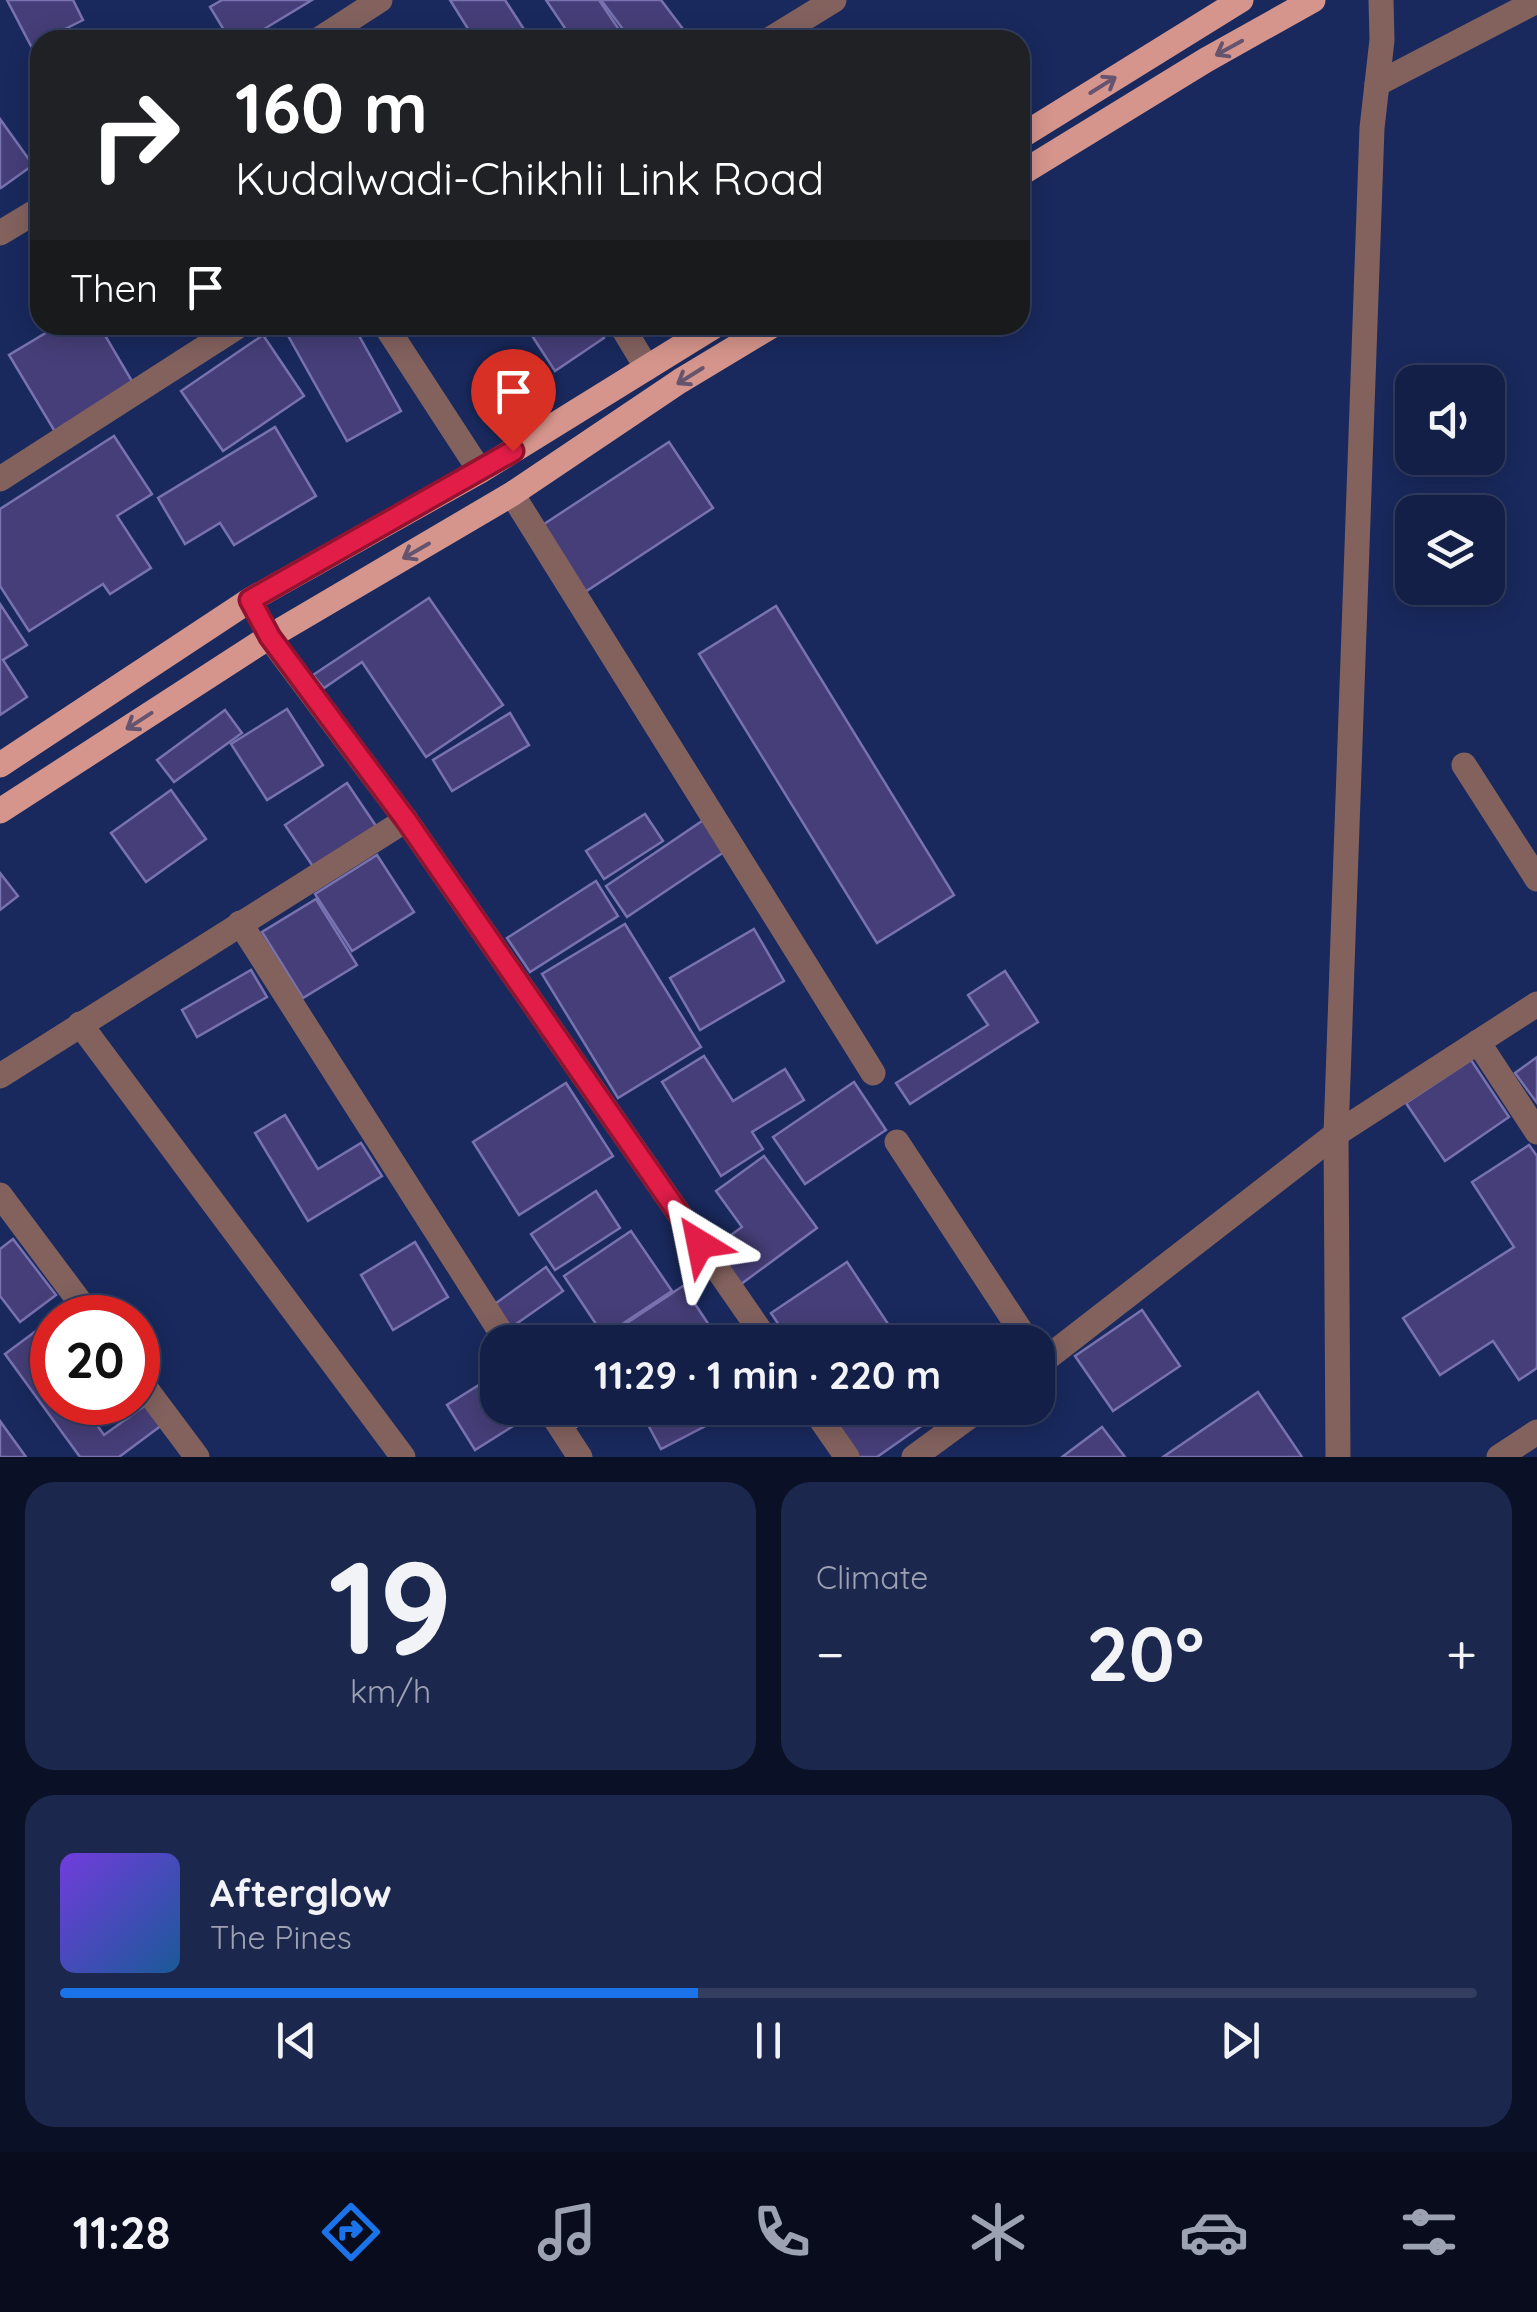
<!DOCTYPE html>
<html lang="en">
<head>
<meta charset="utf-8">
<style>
  :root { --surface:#131f46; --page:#1c274d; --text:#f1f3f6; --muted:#9da2b3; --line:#323d5f; --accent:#1a73e8 }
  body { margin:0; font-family:Quicksand,sans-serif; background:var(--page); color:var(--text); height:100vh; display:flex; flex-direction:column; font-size:38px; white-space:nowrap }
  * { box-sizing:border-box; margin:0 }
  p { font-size:32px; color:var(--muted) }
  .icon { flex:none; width:55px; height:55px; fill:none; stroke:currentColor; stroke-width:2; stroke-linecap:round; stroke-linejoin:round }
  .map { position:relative; height:1457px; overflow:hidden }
  .sheet { display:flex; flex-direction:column; gap:25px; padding:25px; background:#0a1126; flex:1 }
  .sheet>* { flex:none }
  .top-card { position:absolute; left:30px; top:30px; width:1000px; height:305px; border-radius:30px; box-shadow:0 5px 25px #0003,0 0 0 2px var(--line); background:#202124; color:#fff; overflow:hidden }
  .buttons { position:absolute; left:1395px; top:365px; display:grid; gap:20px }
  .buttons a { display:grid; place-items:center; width:110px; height:110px; border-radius:20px; background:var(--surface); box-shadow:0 5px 25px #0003,0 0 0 2px var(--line); font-size:50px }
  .speed { position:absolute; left:30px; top:1295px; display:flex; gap:20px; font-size:50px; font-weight:700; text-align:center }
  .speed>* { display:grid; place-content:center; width:130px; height:130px; border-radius:50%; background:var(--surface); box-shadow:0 5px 25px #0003,0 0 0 2px var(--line); line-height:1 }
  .speed .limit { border:15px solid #d22; background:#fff; color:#111 }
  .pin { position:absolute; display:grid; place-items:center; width:85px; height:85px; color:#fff; margin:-102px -42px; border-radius:50% 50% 50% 0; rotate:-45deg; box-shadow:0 0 10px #0007 }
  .pin .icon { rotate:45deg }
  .me { position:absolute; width:110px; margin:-55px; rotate:325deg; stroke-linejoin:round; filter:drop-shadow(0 0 8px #0008) }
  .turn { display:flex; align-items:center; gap:35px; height:210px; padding:0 40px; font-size:45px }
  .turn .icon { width:130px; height:130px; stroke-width:2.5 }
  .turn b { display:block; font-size:70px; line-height:85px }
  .then { display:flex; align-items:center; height:95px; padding:0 40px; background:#0003; gap:20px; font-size:38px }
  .big { font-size:75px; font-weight:700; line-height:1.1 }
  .sheet .card { flex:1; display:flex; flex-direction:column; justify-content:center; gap:15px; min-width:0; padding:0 35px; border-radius:30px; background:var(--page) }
  .sheet .dial { align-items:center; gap:0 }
  .dial b { font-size:130px; line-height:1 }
  .song { display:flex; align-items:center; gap:30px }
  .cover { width:120px; height:120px; border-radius:15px; background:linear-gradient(135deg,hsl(260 70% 55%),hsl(210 70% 35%)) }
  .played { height:10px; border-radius:5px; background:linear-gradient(90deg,var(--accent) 45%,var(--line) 45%) }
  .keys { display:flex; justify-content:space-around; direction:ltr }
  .heat { display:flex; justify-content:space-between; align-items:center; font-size:55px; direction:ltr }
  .sheet .tiles { flex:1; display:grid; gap:25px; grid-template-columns:1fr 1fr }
  .card:last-child { grid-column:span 2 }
  .trip { position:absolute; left:480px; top:1325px; width:575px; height:100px; border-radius:30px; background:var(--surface); box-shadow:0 5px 25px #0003,0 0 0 2px var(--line); font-weight:700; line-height:100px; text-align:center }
  .menu { display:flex; height:160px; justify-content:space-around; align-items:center; background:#080c1c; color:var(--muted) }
  .menu .icon { width:70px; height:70px }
  .menu .on { color:var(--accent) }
  .menu b { font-size:45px; color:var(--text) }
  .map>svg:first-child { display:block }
  .building { fill:#463e78; stroke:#7872b0; stroke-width:2.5 }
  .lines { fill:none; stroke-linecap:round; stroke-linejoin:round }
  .minor { stroke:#83625e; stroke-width:25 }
  .major { stroke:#d6958c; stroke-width:25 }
  .oneway { stroke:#655470 }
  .route-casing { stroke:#92132f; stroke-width:25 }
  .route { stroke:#e11d48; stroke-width:18 }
</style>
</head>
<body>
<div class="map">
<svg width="1537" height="1457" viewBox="0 0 1537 1457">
  <rect width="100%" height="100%" fill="#19295d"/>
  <g class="building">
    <polygon points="7,0 73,0 83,20 31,46"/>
    <polygon points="222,0 312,0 246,40 230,40 210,7"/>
    <polygon points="450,0 505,0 531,40 475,40"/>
    <polygon points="546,0 599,0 626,40 573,40"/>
    <polygon points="601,0 661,0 689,37 686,40 631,40"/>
    <polygon points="0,119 33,165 1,188 0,186"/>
    <polygon points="59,325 99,325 136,388 57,435 9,355"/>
    <polygon points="299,325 353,325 401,411 347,441 286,332"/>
    <polygon points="525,325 595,325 604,338 555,371"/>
    <polygon points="263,335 304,396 223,451 181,391"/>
    <polygon points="275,427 316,496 234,545 220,523 185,544 158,498"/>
    <polygon points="114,436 152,494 117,516 151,568 110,594 103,584 29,631 0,586 0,509"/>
    <polygon points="669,442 713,508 585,592 541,526"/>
    <polygon points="429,598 503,705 426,757 362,662 324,688 313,675"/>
    <polygon points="0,604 27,645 3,660 27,697 0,715"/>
    <polygon points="776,606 954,895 877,943 699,654"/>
    <polygon points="287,709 323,765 267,800 231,744"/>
    <polygon points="225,710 242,733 174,782 157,760"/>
    <polygon points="510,713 529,745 452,791 433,760"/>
    <polygon points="347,783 376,826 314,868 285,825"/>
    <polygon points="171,790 206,839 146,882 111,833"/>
    <polygon points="645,814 663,841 604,879 586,851"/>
    <polygon points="705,819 727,850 627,917 606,886"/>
    <polygon points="377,855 414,912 352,951 315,894"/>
    <polygon points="0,873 18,896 0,910"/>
    <polygon points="596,881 618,916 530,972 507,938"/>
    <polygon points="316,899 357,965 303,998 262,932"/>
    <polygon points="625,924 701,1047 618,1098 542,974"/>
    <polygon points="754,929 784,981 700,1030 670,978"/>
    <polygon points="251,970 267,997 197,1037 182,1010"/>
    <polygon points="1005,971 1038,1022 910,1104 896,1083 988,1025 968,995"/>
    <polygon points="704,1056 733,1101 785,1069 804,1100 752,1132 763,1149 721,1176 662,1082"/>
    <polygon points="1537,1057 1537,1103 1515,1073"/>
    <polygon points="1471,1060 1509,1117 1445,1161 1406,1103"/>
    <polygon points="854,1082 886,1130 805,1184 773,1137"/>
    <polygon points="566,1083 613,1156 519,1215 473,1142"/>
    <polygon points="285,1115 318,1169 361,1143 382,1176 308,1221 255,1133"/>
    <polygon points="1529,1145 1537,1156 1537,1368 1519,1380 1493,1341 1440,1375 1403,1318 1514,1247 1472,1182"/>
    <polygon points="764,1156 817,1228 733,1290 706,1253 742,1227 716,1191"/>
    <polygon points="596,1191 620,1228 555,1270 531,1234"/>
    <polygon points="631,1231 672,1291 604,1336 564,1276"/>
    <polygon points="13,1239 56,1295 20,1322 0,1296 0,1249"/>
    <polygon points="415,1242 448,1297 393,1330 361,1275"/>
    <polygon points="847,1262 900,1342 790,1342 771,1313"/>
    <polygon points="546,1267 563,1291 509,1329 492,1306"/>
    <polygon points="683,1286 715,1334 703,1342 598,1342"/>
    <polygon points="1142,1310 1180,1366 1113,1411 1075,1356"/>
    <polygon points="52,1319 52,1402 81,1402 104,1435 147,1404 162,1425 119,1457 80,1457 5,1354"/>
    <polygon points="498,1373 498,1408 524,1408 529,1416 475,1450 447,1405"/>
    <polygon points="1258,1392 1302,1457 1163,1457"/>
    <polygon points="563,1408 605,1408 576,1427"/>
    <polygon points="639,1408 710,1408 717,1420 661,1449"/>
    <polygon points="845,1408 947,1408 877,1457 857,1457 830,1418"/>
    <polygon points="0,1421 26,1457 0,1457"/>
    <polygon points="1102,1427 1125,1457 1062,1457"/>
  </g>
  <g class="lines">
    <g class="minor">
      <polyline points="318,40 380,0"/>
      <polyline points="769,40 834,0"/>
      <polyline points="1377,84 1537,1"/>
      <polyline points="0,233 40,209"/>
      <polyline points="385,325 480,471"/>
      <polyline points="621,325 647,368"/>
      <polyline points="0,479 240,325"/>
      <polyline points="512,494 873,1073"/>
      <polyline points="269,637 406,820"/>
      <polyline points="1464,765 1537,879"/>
      <polyline points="240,923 507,1342"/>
      <polyline points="80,1024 403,1457"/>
      <polyline points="1478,1042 1537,1132"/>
      <polyline points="0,1076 406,820 768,1342"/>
      <polyline points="897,1142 1028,1342"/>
      <polyline points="0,1195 92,1318"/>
      <polyline points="1038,1365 1336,1134 1537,1004"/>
      <polyline points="138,1378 197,1457"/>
      <polyline points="548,1408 580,1457"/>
      <polyline points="813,1408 847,1457"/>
      <polyline points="914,1457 981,1408"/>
      <polyline points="1338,1457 1336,1134 1372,128 1382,40 1381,0"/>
      <polyline points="1499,1457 1537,1432"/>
    </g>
    <g class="major">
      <polyline points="1020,137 1241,0"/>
      <polyline points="1020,174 1206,60 1313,0"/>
      <polyline points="0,765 250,600 480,471 716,325"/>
      <polyline points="0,811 269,637 512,494 680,381 773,325"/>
    </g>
  </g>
  <defs><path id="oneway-shaft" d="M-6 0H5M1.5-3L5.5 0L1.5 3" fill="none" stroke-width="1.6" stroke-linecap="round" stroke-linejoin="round" transform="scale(2.5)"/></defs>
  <g class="oneway">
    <use href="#oneway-shaft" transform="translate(1229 48) rotate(151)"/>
    <use href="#oneway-shaft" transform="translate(1103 85) rotate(-32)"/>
    <use href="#oneway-shaft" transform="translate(690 376) rotate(148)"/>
    <use href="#oneway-shaft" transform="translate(416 551) rotate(150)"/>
    <use href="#oneway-shaft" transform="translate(139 721) rotate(147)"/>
  </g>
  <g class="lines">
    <g class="route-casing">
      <polyline id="route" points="513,451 250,600 270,637 406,820 700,1244"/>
    </g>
    <use href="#route" class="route"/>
  </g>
</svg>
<div class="buttons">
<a><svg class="icon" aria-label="sound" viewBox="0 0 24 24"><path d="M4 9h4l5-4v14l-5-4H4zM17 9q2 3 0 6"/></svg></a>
<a><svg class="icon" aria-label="layers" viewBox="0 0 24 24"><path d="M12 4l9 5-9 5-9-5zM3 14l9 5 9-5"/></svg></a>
</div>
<div class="speed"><div class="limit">20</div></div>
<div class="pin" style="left:513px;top:451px;background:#d93025"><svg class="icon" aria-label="arrive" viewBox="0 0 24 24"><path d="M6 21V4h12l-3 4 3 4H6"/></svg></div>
<svg class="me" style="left:700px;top:1244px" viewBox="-20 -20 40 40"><path d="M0-17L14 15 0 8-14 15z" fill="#e11d48" stroke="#fff" stroke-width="4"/></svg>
<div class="trip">11:29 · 1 min · 220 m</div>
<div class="top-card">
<div class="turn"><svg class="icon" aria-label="right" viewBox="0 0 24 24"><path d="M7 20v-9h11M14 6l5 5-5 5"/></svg><div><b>160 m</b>Kudalwadi-Chikhli Link Road</div></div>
<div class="then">Then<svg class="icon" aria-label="arrive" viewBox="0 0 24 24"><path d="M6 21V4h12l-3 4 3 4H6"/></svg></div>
</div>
</div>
<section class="sheet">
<div class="tiles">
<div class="card dial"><b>19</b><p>km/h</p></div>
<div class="card"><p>Climate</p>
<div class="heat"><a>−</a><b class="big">20°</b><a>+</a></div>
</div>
<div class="card">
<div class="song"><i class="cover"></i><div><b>Afterglow</b><p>The Pines</p></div></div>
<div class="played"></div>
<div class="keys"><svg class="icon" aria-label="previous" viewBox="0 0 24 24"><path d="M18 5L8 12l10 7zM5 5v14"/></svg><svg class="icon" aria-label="pause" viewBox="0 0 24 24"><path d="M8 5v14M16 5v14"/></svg><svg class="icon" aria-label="next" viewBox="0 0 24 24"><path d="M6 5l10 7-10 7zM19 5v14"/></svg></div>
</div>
</div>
</section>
<nav class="menu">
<b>11:28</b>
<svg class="icon on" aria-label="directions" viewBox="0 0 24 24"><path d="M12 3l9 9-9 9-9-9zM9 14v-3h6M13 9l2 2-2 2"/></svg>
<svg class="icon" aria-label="music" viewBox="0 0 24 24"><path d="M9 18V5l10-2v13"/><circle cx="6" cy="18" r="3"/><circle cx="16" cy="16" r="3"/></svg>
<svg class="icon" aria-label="phone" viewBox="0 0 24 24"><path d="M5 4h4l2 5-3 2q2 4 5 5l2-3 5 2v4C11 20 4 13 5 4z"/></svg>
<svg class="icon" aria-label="climate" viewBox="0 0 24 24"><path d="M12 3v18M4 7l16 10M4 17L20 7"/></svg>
<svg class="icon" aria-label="car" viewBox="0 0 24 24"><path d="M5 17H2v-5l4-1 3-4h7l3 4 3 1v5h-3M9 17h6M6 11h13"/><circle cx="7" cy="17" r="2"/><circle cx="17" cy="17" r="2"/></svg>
<svg class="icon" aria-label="filters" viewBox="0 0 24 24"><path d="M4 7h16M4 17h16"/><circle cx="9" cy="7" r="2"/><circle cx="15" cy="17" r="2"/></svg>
</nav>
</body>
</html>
